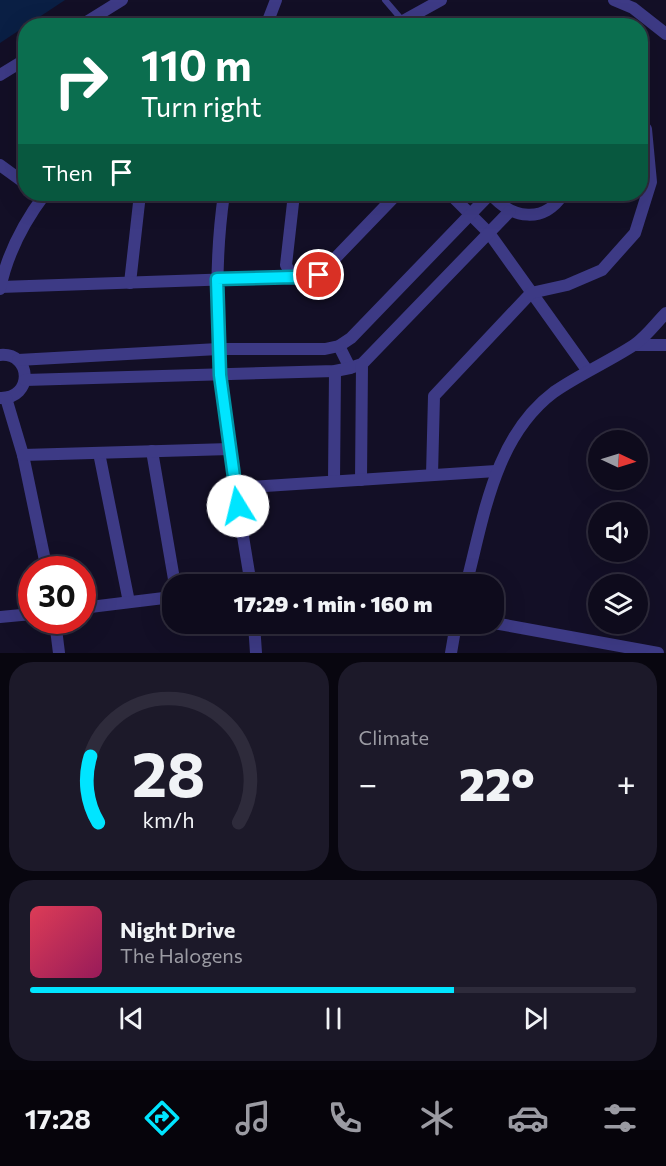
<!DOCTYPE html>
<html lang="en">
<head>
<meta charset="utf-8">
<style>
  :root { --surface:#0e0b1c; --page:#1c1929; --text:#f1f3f6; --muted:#9b9ba3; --line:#2e2b3b; --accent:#00e5ff }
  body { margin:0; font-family:Commissioner,sans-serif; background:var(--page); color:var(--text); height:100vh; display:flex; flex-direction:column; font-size:22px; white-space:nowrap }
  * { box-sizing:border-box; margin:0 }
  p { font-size:20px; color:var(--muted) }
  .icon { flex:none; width:33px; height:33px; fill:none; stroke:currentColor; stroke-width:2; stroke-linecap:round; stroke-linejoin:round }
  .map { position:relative; height:653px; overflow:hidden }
  .side { display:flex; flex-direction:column; gap:9px; padding:9px; background:#08060f; flex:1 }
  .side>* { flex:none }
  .banner { position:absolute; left:18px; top:18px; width:630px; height:183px; border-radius:24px; box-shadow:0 6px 24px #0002,0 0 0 2px var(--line); background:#0b6e4f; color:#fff; overflow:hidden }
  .needle { width:39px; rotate:94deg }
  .fabs { position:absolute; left:588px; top:430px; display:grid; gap:12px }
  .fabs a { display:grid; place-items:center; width:60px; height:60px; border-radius:50%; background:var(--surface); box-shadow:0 6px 24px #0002,0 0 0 2px var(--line); font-size:30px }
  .speed { position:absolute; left:18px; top:556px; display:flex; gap:12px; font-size:30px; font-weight:700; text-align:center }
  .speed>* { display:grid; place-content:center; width:78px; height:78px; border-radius:50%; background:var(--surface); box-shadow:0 6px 24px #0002,0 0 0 2px var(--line); line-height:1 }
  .speed .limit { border:9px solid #d22; background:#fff; color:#111 }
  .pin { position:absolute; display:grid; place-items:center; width:51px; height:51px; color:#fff; margin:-26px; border:3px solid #fff; border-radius:50%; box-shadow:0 2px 6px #0007 }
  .me { position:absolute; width:66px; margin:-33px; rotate:351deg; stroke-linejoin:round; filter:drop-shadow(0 0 4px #0008) }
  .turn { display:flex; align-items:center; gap:21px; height:126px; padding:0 24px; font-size:27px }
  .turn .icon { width:78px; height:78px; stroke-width:2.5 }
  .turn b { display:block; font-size:42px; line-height:51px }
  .then { display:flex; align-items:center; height:57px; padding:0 24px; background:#0003; gap:12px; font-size:22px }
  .big { font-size:45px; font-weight:800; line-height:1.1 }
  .side .tile { flex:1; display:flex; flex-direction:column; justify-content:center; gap:9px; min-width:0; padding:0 21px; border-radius:24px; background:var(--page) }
  .side .dial { align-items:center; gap:0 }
  .dial svg { height:156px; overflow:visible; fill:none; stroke:var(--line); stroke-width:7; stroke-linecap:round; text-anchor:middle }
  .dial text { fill:var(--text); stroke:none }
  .song { display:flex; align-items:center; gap:18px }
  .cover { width:72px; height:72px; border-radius:9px; background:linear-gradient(135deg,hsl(350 70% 55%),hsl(330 70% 35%)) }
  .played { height:6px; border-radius:3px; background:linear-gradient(90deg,var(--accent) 70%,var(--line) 70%) }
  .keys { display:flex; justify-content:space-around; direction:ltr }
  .heat { display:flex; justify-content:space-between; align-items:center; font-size:33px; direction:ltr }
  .side .tiles { flex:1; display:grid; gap:9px; grid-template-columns:1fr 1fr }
  .tile:last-child { grid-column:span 2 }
  .trip { position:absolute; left:162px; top:574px; width:342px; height:60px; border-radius:24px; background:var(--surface); box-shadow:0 6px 24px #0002,0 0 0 2px var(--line); font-weight:800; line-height:60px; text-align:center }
  .dock { display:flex; height:96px; justify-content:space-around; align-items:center; background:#06040b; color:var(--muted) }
  .dock .icon { width:42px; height:42px }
  .dock .active { color:var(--accent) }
  .dock b { font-size:27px; color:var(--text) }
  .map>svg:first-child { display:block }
  .water { fill:#0a1f44 }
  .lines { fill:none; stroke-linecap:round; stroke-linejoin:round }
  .lane { stroke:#3d3a85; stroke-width:6 }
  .street { stroke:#3d3a85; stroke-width:12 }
  .route-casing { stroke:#0095a6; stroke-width:15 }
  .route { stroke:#00e5ff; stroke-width:10 }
</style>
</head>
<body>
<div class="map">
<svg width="666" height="653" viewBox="0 0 666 653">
  <rect width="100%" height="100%" fill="#130f26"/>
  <polygon class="water" points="0,0 65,0 0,43"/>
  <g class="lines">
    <polyline class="lane" points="385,0 403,21"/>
    <g class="street">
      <polyline points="614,0 633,8 666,34"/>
      <polyline points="80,26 122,0"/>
      <polyline points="266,26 276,0"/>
      <polyline points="399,26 403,21 441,0"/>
      <polyline points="0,75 26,59"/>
      <polyline points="0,165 26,184"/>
      <path d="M224,194c-19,131 6,262 27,391"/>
      <path d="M294,194l-8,71c6,14 19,16 33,10l78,-81"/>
      <polyline points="450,194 489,233 587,370"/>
      <path d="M491,194c20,25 54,30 72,0"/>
      <polyline points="130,283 140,194"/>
      <polyline points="0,287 294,277"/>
      <path d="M0,289c7,-35 24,-67 45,-95"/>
      <polyline points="635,345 666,345"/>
      <polyline points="339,346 350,368"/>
      <path d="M0,355c32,-3 34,44 0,43"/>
      <polyline points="18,360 218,349 325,349 339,346 351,338 490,194"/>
      <polyline points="25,380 335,371 350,368 362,364 510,211"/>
      <polyline points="6,398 23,455 47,570"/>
      <polyline points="152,451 175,585"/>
      <polyline points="99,453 129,602"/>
      <polyline points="23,455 230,449"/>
      <polyline points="432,475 434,396 531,293 567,285 602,270 635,233 651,182 646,129 640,121"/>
      <polyline points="361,480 362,364"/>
      <polyline points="334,481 335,371"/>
      <polyline points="236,488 496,471"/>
      <path d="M466,585c18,-68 28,-148 88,-193 26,-18 54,-30 80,-47 12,-8 22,-22 32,-32"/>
      <polyline points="82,608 172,597"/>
      <polyline points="0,617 32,614"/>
      <polyline points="55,621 59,653"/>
      <polyline points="494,623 658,653"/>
      <polyline points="254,624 256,653"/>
      <polyline points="451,653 456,624"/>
    </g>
  </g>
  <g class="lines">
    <g class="route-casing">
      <polyline id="route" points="238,506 220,375 217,279 294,277 306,278 319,275"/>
    </g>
    <use href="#route" class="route"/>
  </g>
</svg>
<div class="fabs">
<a><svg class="needle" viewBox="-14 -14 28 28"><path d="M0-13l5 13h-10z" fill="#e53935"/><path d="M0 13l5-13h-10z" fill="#9b9ba3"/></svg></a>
<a><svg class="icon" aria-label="sound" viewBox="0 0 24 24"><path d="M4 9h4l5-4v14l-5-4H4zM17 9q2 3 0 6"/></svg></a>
<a><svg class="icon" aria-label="layers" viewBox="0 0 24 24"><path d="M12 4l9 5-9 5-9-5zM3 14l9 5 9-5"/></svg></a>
</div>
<div class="speed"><div class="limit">30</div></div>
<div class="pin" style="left:319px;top:275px;background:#d93025"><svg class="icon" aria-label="arrive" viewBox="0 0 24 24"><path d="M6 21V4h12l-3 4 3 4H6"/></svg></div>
<svg class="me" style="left:238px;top:506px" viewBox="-20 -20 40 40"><circle r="19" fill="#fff"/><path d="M0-13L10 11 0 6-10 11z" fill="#00e5ff"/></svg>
<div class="trip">17:29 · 1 min · 160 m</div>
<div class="banner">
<div class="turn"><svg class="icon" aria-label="right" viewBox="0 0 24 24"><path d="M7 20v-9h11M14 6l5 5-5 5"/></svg><div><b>110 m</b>Turn right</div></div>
<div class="then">Then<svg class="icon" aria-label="arrive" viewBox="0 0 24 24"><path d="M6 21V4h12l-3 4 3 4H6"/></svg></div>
</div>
</div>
<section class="side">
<div class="tiles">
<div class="tile dial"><svg viewBox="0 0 100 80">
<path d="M14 69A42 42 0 1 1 86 69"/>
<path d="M14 69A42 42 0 0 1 10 35" stroke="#00e5ff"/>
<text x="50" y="56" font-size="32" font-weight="700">28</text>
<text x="50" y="72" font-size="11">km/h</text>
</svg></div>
<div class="tile"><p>Climate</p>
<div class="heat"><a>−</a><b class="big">22°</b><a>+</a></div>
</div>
<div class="tile">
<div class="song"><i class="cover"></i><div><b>Night Drive</b><p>The Halogens</p></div></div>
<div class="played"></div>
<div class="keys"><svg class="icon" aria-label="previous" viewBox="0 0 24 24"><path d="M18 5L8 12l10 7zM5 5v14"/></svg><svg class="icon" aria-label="pause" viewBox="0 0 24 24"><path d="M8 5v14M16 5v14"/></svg><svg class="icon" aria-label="next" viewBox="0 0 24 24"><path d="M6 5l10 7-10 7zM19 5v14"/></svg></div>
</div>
</div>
</section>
<nav class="dock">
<b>17:28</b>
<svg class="icon active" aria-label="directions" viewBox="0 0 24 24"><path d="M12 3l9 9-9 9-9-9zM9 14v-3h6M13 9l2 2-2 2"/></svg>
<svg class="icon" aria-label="music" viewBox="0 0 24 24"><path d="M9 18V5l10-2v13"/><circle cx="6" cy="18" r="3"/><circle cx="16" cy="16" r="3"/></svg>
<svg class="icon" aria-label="phone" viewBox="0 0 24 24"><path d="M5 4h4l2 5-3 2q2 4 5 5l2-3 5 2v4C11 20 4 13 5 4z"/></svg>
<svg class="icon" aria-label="climate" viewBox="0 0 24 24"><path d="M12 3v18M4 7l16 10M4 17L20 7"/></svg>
<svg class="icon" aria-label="car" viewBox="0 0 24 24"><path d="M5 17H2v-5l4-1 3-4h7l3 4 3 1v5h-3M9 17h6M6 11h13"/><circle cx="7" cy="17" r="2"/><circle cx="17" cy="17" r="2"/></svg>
<svg class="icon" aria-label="filters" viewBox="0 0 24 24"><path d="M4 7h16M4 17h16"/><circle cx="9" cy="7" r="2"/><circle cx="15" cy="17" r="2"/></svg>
</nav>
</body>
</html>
